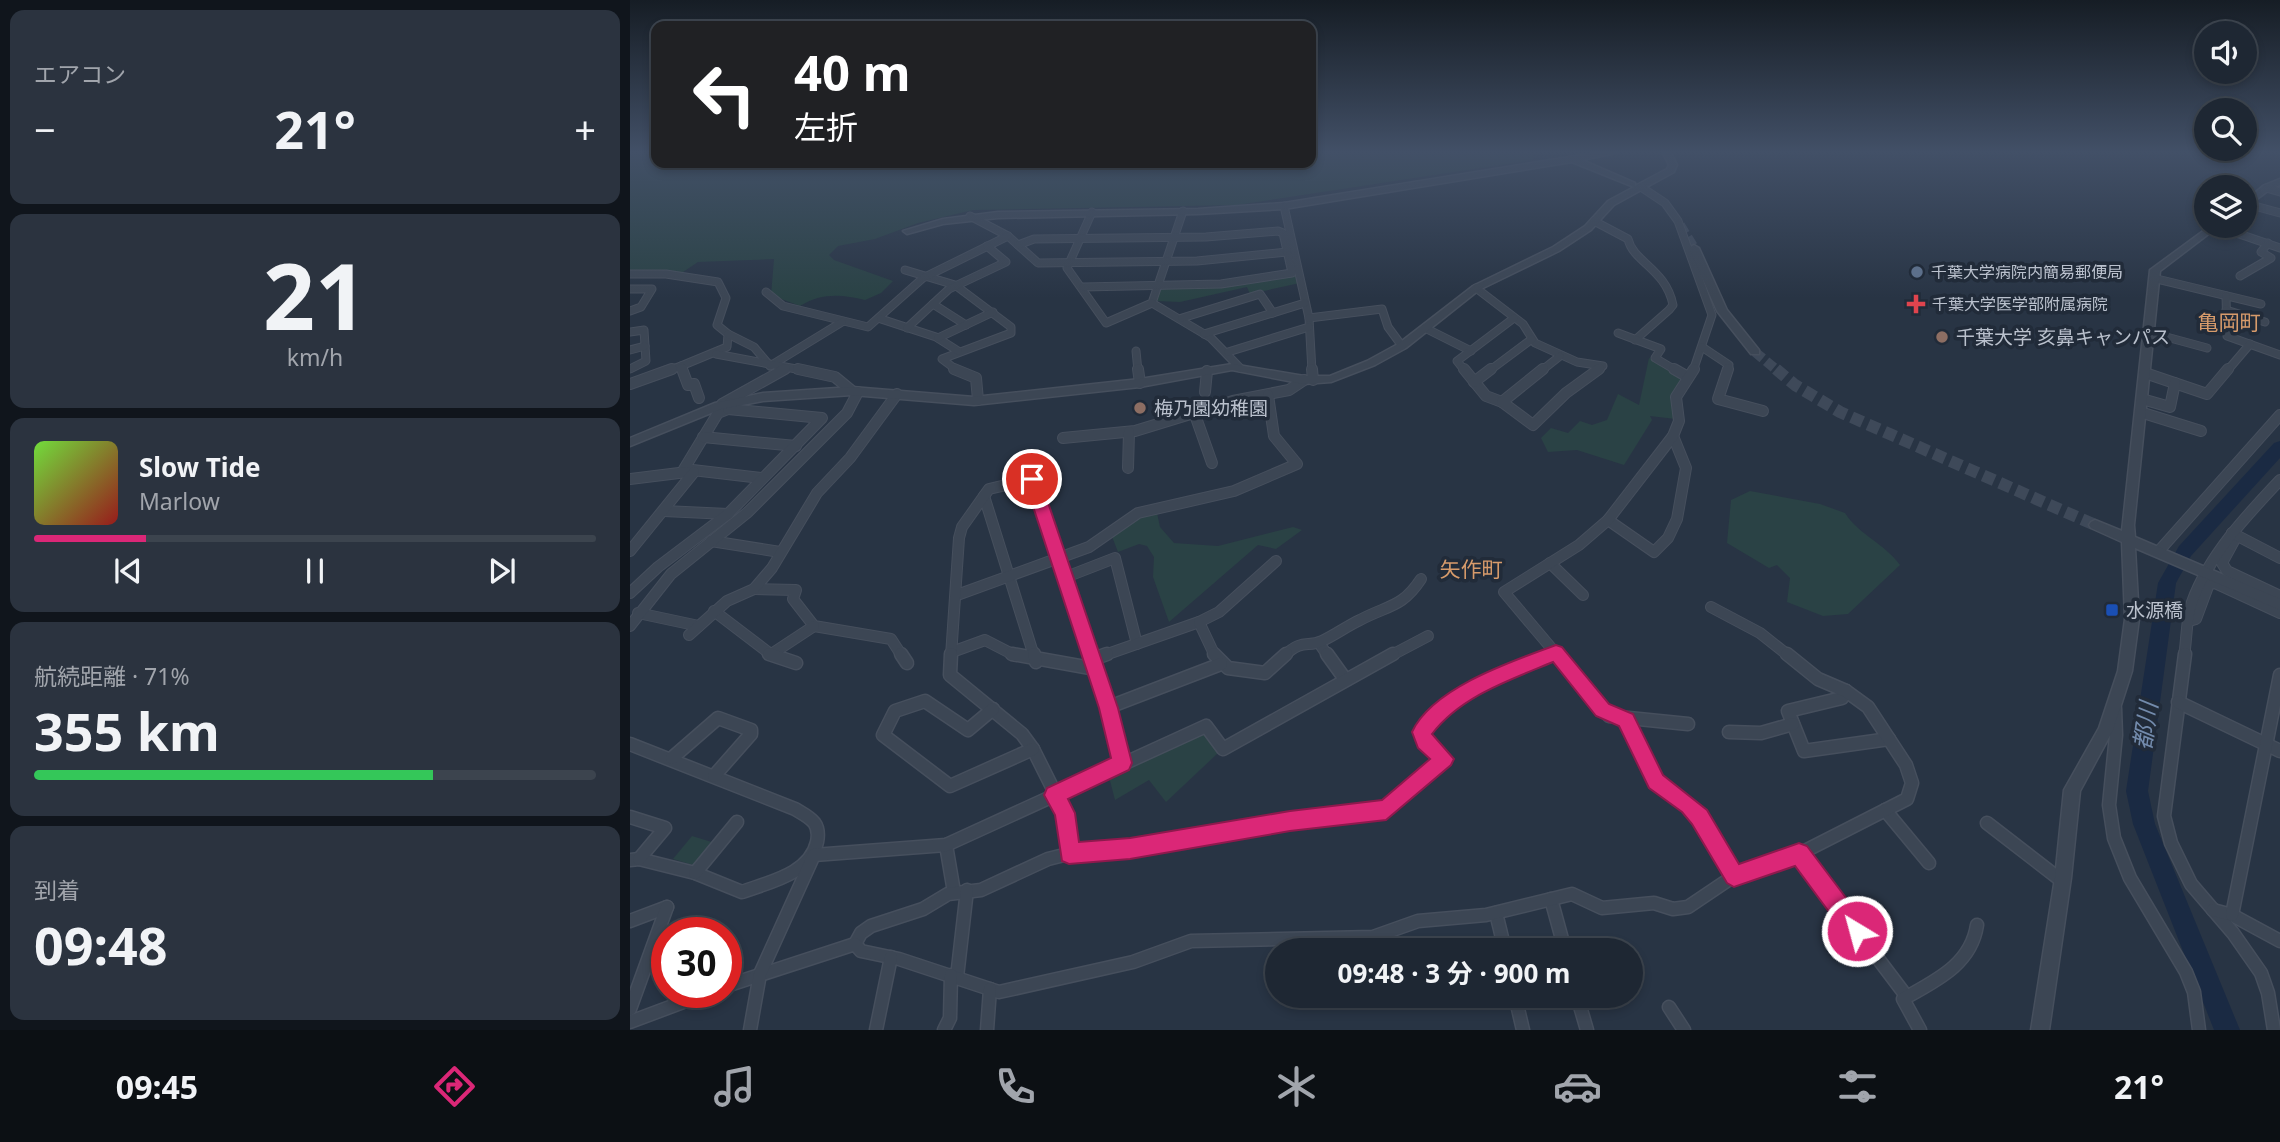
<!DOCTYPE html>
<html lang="ja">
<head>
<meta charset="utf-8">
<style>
  :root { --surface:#1e2733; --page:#2b333f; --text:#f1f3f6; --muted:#a1a5ac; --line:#3c444e; --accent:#db2777 }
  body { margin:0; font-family:"Noto Sans","Noto Sans JP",sans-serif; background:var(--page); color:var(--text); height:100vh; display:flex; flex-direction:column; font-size:26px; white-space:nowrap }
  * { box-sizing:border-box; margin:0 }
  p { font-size:23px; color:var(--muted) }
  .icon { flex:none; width:38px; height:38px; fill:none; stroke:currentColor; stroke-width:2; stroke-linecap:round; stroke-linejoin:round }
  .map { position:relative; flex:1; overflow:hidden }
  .panel { display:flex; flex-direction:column; gap:10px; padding:10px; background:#10151c; width:630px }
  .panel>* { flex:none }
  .hud { position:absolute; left:21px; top:21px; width:665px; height:147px; border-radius:14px; box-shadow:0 4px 10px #0003,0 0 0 2px var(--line); background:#202124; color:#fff; overflow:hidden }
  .controls { position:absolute; left:1564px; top:21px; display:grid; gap:14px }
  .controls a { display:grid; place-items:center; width:63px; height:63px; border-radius:50%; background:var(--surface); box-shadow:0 4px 10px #0003,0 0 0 2px var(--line); font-size:35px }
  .speed { position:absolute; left:21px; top:917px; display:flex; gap:14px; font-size:35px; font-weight:700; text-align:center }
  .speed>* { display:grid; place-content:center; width:91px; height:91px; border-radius:50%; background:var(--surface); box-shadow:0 4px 10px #0003,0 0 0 2px var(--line); line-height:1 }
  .speed .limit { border:10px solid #d22; background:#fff; color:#111 }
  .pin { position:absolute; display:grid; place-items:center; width:60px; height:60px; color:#fff; margin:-30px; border:4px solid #fff; border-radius:50%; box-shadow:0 2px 7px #0007 }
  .me { position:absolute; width:77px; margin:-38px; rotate:323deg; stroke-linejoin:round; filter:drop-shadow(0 0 5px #0008) }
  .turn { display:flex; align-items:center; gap:24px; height:147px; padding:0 28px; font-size:32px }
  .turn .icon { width:91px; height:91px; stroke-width:2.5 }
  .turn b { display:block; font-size:49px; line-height:60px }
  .big { font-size:52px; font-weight:700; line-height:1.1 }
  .panel .card { flex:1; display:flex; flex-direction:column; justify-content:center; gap:10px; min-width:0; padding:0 24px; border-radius:14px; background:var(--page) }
  .panel .dial { align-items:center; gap:0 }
  .dial b { font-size:91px; line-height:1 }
  .song { display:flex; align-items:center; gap:21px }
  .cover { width:84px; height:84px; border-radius:10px; background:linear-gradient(135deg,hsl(100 70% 55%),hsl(0 70% 35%)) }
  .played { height:7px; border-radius:4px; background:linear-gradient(90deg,var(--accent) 20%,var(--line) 20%) }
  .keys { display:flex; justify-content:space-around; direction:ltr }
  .heat { display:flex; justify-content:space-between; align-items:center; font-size:38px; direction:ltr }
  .charge { height:10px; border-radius:5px; background:linear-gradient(90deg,#34c759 71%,var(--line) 0) }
  .trip { position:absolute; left:635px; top:938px; width:378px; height:70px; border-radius:35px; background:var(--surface); box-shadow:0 4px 10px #0003,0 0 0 2px var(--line); font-weight:700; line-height:70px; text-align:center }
  .dock { display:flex; height:112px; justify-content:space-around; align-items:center; background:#0c1014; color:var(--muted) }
  .dock .icon { width:49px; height:49px }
  .dock .active { color:var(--accent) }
  .dock b { font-size:32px; color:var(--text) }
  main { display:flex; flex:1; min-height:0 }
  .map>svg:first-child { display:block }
  .green { fill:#2a4245 }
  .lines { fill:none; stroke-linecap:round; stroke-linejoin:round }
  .river { fill:#1a2a43; fill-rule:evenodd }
  .tertiary-tunnel-far1 { stroke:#3e4959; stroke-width:10; stroke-dasharray:10 4.5; stroke-linecap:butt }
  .tertiary-tunnel { stroke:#3e4959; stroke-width:12; stroke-dasharray:12 6; stroke-linecap:butt }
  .minor-far2-casing { stroke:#464f5d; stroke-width:9 }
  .minor-far1-casing { stroke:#464f5d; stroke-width:12 }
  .minor-casing { stroke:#464f5d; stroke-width:15 }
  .tertiary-casing { stroke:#464f5d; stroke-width:3 }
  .minor-far2 { stroke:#3c4654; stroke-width:7 }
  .minor-far1 { stroke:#3c4654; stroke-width:10 }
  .minor { stroke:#3c4654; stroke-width:12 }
  .tertiary { fill:#3c4654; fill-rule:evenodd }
  .route { fill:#db2777; stroke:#8e194d; stroke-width:2 }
  .service-dot { fill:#5c6f8a; stroke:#212b39; stroke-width:2.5 }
  .health-dot { fill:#e0444e; stroke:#212b39; stroke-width:2.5 }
  .education-dot { fill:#8d6e63; stroke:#212b39; stroke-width:2.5 }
  .transit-dot { fill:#1a4fb4; stroke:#212b39; stroke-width:2.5 }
  .labels { text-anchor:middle; stroke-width:7; stroke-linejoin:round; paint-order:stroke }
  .far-poi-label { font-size:16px; fill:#bac1cd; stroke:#212b39; text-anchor:start }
  .poi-label { font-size:19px; fill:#bac1cd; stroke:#212b39; text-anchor:start }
  .neighbourhood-label { font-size:21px; fill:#d79b6b; stroke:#212b39 }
  .near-water-label { font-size:24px; font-style:italic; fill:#738bac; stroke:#212b39 }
</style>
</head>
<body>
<main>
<section class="panel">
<div class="card"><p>エアコン</p>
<div class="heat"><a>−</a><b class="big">21°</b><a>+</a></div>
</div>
<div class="card dial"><b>21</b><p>km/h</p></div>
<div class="card">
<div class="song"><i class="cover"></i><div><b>Slow Tide</b><p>Marlow</p></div></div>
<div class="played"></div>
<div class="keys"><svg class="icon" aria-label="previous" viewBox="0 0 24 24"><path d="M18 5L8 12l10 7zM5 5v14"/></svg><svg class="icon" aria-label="pause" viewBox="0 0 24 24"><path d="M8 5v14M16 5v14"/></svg><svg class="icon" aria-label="next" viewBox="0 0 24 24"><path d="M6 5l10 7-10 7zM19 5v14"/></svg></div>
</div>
<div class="card"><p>航続距離 · 71%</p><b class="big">355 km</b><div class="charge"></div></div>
<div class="card"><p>到着</p><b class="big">09:48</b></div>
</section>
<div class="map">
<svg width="1650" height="1030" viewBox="0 0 1650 1030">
  <rect width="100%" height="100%" fill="#283444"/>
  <g class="green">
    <path d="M0,153h26v10h655v-10h224l-3,7 -295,45 -264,5 -55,13 -43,16 -37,7 -9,9 5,5 59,21 -12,12 -16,7c-24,-6 -44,-7 -65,6l-29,-11 3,-36 -76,3 -15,10h-53z"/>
    <polygon points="667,274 670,283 620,294 617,287 550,302 526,301 531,287 621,282"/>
    <polygon points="1019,358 1045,370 1055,379 1046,419 1020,416 1022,420 994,465 947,450 918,452 911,438 921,428 938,433 950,421 962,425 977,420 988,394 1009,405"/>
    <path d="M1120,491l70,13 25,9c14,22 39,30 55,52l-52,49 -25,2 -36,-14 3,-24 -13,-13 -8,3 -42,-25 4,-43z"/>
    <polygon points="527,513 530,527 544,543 588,546 663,527 672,530 646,549 628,545 539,622 523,577 524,557 517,546 509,544 488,552 481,534 502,520"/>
    <polygon points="568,732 575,734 588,753 536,802 519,780 485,800 478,773"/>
    <polygon points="62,836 85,843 71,861 63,865 43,859"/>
  </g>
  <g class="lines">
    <polygon class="river" points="1650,441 1650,458 1561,556 1546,583 1518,791 1525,824 1610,1030 1584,1030 1503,824 1496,791 1528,583 1549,546 1644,443"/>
    <g class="tertiary-tunnel-far1">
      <polyline points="1050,225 1064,248"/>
      <polyline points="1125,352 1148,371"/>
    </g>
    <polyline class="tertiary-tunnel" points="1146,369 1165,385 1210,412 1465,525"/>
    <g class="minor-far2-casing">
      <g id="minor-far2">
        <polyline points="1011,187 1035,203 1048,221 1082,315 1063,371"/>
        <polyline points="1636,188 1650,192"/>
        <polyline points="1617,204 1650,213"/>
        <polyline points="654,206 679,318 682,371"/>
        <polyline points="462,212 437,268 476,323 522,303 553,211"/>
        <polyline points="340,216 378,236 408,263 567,261 657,252"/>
        <path d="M964,221l34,18c5,23 38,30 45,66l-4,5 -34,30"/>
        <polyline points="1586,226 1650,248"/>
        <polyline points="388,245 404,239 576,237 648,231 653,233 662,273 591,284 453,287"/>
        <polyline points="275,270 325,285 381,327 381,333 312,359 328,371"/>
        <polyline points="0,274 36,274 88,282 96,298 87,325 98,334 97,347 51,366 53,371"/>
        <polyline points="1610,276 1641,258 1631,252 1638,243"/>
        <polyline points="1523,278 1631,304"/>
        <polyline points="846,288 893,324 905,343 947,362 973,366 966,371"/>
        <polyline points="0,289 22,289 11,307 0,311"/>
        <polyline points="136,292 153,306 238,327 293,278 378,236"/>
        <polyline points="1596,296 1597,336 1650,355"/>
        <polyline points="522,303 581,338 610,368"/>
        <polyline points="303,304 336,325"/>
        <polyline points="1596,310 1635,322"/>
        <polyline points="552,318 630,294 643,313"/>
        <polyline points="679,318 752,309 758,327 772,346"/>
        <polyline points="251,319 306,337 328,351"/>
        <polyline points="277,328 319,289 376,262 357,246"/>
        <polyline points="795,328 841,351"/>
        <polyline points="0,332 14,330 16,361 0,369"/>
        <polyline points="1518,332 1577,348"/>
        <polyline points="988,333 1031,349 1025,358 1047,371"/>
        <polyline points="98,334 124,347 140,366 212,322"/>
        <polyline points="574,334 675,303"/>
        <polyline points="308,338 363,312"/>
        <polyline points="1072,347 1099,365 1097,371"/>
        <polyline points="0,350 15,346"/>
        <polyline points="506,351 508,371"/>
        <polyline points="598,352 679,327"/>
        <polyline points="86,354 177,371"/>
        <polyline points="37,371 51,366"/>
        <polyline points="152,371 155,369"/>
        <polyline points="835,371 827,361 884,318"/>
        <polyline points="859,371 902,339"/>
        <polyline points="911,371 930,356"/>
        <polyline points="1597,371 1620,344"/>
      </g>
    </g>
    <g class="minor-far1-casing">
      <g id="minor-far1">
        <polyline points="52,369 58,385 64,384 69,398"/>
        <polyline points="168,369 205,377 222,391"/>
        <polyline points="324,369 346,378 348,400"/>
        <polyline points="508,369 510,383"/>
        <polyline points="682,369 683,380"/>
        <polyline points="834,369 856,396 872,402"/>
        <polyline points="913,369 872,402 903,425 936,393 969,369"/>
        <polyline points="1044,369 1058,377"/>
        <polyline points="1098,369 1088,399 1133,411"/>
        <polyline points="1515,373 1577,394 1598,369"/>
        <polyline points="844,382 861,369"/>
        <polyline points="0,384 42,369"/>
        <polyline points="575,392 577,371"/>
        <polyline points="1512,399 1540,407 1545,383"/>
        <polyline points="92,404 155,369"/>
        <polyline points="98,409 88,413 54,469 131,478"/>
        <polyline points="564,412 582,463"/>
        <polyline points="1510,412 1571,431"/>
        <polyline points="73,437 166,446"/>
        <polyline points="433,438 505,431 603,401 659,390 674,380"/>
        <polyline points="498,468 499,432"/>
        <polyline points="0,479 57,472"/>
        <polyline points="354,496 404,656"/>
        <polyline points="34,511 98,514"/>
        <polyline points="978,520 1024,552 1038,538 1047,519 1056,468 1043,436"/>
        <polyline points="1602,533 1604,541 1592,563 1597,571 1650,596"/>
        <polyline points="1602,533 1650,558"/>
        <polyline points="81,541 150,552"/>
        <polyline points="0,551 64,472"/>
        <polyline points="1528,552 1650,415"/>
        <polyline points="920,563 953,595"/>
        <polyline points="436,577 485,558 507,644"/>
        <polyline points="124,589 166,590 163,599 184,626 261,639 272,656"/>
        <polyline points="0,593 28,567 98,514 192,418 98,409 100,403"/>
        <polyline points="327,595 459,547 508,513 604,491 667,464 644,436 638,395"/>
        <polyline points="1081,607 1130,633 1159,656"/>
        <polyline points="84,611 143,656"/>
        <polyline points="8,613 69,626"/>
        <polyline points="1559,621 1566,619 1579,584 1585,583 1650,613"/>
        <polyline points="0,626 41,574 118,512 217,413 228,392"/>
        <polyline points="59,635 97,601 124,589 142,568 187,493 220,458 267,394"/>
        <polyline points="689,643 698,656"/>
        <polyline points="322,652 355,640 386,656"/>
        <polyline points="140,655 184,626"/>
        <polyline points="321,656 329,538 332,527 359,489 402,479 462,656"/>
        <polyline points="472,656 569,622"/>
        <polyline points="585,656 569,622 589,612 646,561"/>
        <path d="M654,656c19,-18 23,-8 38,-15 13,-6 25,-15 38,-21 28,-15 42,-12 61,-41"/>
        <polyline points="760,656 798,636"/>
        <polyline points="920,656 926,653"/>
        <polyline points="928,656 874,592 949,545 978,520 1043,436 1049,421 1046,397 1064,369"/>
        <path d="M1554,656c3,-17 2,-38 8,-54 17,-47 54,-86 88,-122"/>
      </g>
    </g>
    <g class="minor-casing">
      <g id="minor">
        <polyline points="139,654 166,663"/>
        <polyline points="271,654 277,663"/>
        <polyline points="321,654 320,675 392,734 403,749 435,813 439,853"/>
        <polyline points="382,654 466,669"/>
        <polyline points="404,654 406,662"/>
        <polyline points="461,654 479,707 492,763"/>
        <polyline points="584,654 598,668 635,673 656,654"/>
        <polyline points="697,654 715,679"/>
        <polyline points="927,654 979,716 1058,724"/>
        <polyline points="1555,654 1534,816 1541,843 1561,884 1603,933 1631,973 1638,993 1644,1030"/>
        <polyline points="463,659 477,654"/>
        <polyline points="1216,691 1212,698 1158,711 1174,751 1259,739"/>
        <polyline points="1548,702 1650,751"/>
        <polyline points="479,707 591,664"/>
        <polyline points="1485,708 1486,735 1479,805 1484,838 1500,878 1556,972 1564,992 1569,1030"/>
        <polyline points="363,709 338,730 295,701 265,711 253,735 320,786 403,749"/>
        <polyline points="996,720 1026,781 1070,817 1104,876"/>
        <polyline points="1099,732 1131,733 1163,724"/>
        <path d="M0,744l165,65c15,9 26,13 22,33 -7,32 -48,40 -75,50l-47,-19 -56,-14 -9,1"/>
        <polyline points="42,758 88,718 121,730 121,734 84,776"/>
        <polyline points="1255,810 1299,863"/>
        <polyline points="0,817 35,828 9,859"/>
        <polyline points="1357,823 1432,881"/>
        <polyline points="316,845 324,892"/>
        <polyline points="1169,854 1277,997"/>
        <polyline points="65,873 107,822"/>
        <polyline points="921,899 935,950"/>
        <polyline points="1583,910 1602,915 1650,941"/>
        <polyline points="866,913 875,950"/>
        <polyline points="1602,915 1650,675"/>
        <polyline points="0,921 37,907"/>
        <path d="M225,944l6,-11 10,-7 52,-17 25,-15 33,-4 67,-31 36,-9 46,-2 160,-27 96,-11 58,-51 -19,-18 -3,-9c30,-45 84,-57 132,-78"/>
        <polyline points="327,977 337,890"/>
        <polyline points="96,986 225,944 231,951 269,959 369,992 503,962 561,941 743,937 788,921 856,915 942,894 972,908 1024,903 1043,909 1058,907 1104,876 1169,854 1277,799 1282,783 1276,765 1238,707 1216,691 1188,679 1157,654"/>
        <polyline points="885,996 893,1030"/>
        <polyline points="947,996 957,1030"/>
        <polyline points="1039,1007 1054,1030"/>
        <polyline points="0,1009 37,907"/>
        <polyline points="0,1022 80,992"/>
        <polyline points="120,1030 130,974 184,855 316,845 576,726 593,749 763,654"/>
        <polyline points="246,1030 261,957"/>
        <polyline points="314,1030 320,1018 321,975"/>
        <polyline points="357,1030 360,989"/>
        <path d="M1290,1030l-17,-31c32,-18 68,-34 74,-74"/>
      </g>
    </g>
    <g class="tertiary-casing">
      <g id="tertiary">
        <polygon points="964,153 986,153 952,160 1005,183 1005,186 1037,169 1039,165 1033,153 1041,153 1047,165 1044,172 984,205 961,230 929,251 849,290 776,348 745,365 701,382 674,384 602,370 510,387 344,405 222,395 133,401 91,409 0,446 0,438 85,403 133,393 222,387 344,397 510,379 602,364 674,376 700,376 737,361 768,344 843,286 923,247 955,226 978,201 1004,187 942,162 654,209 568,214 368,218 313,224 277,234 273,231 313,219 368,212 568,209 654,203"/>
        <polygon points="1650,179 1650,185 1639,190 1615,208 1615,201 1633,186"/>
        <polygon points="1580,226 1589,226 1530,271 1504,525 1505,537 1650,599 1650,610 1505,548 1509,619 1502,671 1483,730 1450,791 1441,878 1419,1030 1401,1030 1425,878 1434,790 1469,728 1488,671 1495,619 1492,542 1461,528 1459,525 1461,522 1465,520 1492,531 1520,270"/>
        <polygon points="1064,245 1069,248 1097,310 1129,350 1129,354 1121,354 1087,311 1059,248"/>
      </g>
    </g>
    <use href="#minor-far2" class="minor-far2"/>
    <use href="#minor-far1" class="minor-far1"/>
    <use href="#minor" class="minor"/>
    <use href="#tertiary" class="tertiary"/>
  </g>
  <linearGradient id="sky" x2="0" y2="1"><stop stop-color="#161d25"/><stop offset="0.51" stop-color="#425067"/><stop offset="1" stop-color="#425067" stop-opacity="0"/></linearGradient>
  <rect width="1650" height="298" fill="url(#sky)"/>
  <path class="route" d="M402,473l8,6 78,229 14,55 -3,7 -61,29 7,14 4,29 51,-4 160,-27 92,-11 48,-41 -12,-11 -6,-16c20,-44 100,-71 144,-87l6,2 47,57 24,10 30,61 44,35 32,54 60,-21 8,3 58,77 3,8 -3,8 -8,3 -8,-3 -54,-73 -61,21 -7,-4 -35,-59 -10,-12 -33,-24 -30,-62 -23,-10 -43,-54c-43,18 -92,34 -121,72l22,25 -3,6 -65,55 -96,11 -160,28 -61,5 -7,-3 -7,-46 -11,-20 3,-7 64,-30 -12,-50 -75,-229z"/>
  <circle class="service-dot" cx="1287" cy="272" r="7"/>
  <path class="health-dot" d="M1282.5 293.5h7v7h7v7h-7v7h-7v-7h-7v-7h7z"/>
  <g class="education-dot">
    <circle cx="1312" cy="337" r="7"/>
    <circle cx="510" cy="408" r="7"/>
  </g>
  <rect class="transit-dot" x="1475" y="603" width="14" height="14" rx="3.5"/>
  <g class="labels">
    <g class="far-poi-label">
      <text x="1301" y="278">千葉大学病院内簡易郵便局</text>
      <text x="1302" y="310">千葉大学医学部附属病院</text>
    </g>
    <g class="poi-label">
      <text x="1326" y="344">千葉大学 亥鼻キャンパス</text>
      <text x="524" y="415">梅乃園幼稚園</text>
      <text x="1496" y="617">水源橋</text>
    </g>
    <g class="neighbourhood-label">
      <text x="1599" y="330">亀岡町</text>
      <text x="841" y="577">矢作町</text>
    </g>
    <g class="near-water-label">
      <text transform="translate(1516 726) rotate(-82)" y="8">都川</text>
    </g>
  </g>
</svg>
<div class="controls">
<a><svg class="icon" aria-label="sound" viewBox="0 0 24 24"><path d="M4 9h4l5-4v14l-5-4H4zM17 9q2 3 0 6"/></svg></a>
<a><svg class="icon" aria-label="search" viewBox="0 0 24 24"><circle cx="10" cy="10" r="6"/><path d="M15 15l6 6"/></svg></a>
<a><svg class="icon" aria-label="layers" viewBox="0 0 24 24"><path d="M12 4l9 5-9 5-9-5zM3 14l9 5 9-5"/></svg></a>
</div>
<div class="speed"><div class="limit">30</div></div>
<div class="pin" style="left:402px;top:479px;background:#d93025"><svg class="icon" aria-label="arrive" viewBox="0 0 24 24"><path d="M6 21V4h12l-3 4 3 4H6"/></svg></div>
<svg class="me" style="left:1227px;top:931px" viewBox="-20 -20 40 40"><circle r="17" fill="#db2777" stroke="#fff" stroke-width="3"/><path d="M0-11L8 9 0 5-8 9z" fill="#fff"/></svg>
<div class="trip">09:48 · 3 分 · 900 m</div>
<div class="hud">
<div class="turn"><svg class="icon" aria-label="left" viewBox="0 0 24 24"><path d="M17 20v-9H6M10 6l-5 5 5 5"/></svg><div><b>40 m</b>左折</div></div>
</div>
</div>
</main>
<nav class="dock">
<b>09:45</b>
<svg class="icon active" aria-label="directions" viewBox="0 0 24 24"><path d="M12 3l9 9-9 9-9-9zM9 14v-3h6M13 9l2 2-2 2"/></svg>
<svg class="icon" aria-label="music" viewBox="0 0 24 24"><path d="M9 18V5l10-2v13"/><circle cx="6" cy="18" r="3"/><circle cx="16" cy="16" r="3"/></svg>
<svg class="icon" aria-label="phone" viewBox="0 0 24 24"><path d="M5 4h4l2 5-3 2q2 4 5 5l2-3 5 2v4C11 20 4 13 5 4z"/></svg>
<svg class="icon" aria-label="climate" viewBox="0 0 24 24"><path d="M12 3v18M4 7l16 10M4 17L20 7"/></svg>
<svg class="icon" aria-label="car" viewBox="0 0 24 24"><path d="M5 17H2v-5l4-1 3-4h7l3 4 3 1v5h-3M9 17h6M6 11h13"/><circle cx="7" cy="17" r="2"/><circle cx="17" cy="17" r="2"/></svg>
<svg class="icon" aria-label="filters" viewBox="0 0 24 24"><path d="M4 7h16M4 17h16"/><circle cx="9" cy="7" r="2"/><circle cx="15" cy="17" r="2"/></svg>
<b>21°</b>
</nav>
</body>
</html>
